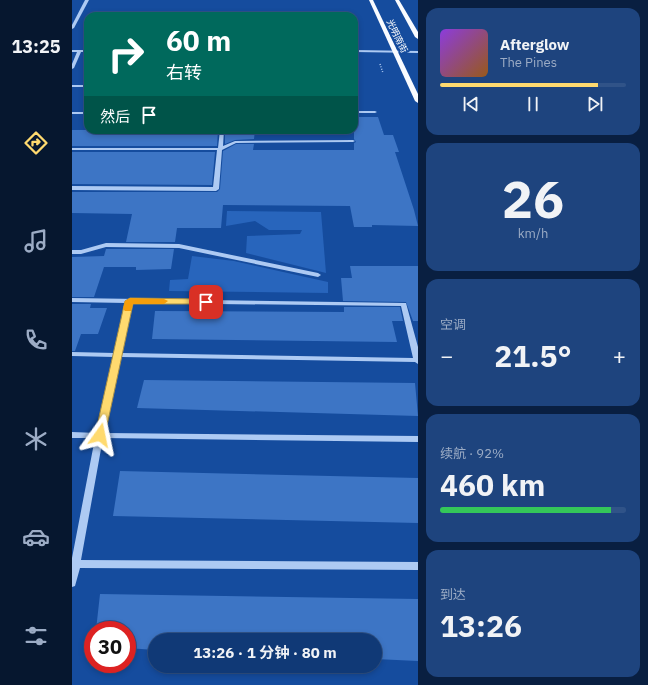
<!DOCTYPE html>
<html lang="zh">
<head>
<meta charset="utf-8">
<style>
  :root { --surface:#103976; --page:#1e447e; --text:#f1f3f6; --muted:#9cacc5; --line:#305388; --accent:#ffda6f }
  body { margin:0; font-family:"IBM Plex Sans","Noto Sans SC",sans-serif; background:var(--page); color:var(--text); height:100vh; display:flex; flex-direction:column; font-size:15px; white-space:nowrap }
  * { box-sizing:border-box; margin:0 }
  p { font-size:13px; color:var(--muted) }
  .icon { flex:none; width:22px; height:22px; fill:none; stroke:currentColor; stroke-width:2; stroke-linecap:round; stroke-linejoin:round }
  .map { position:relative; flex:1; overflow:hidden }
  .drawer { display:flex; flex-direction:column; gap:8px; padding:8px; background:#091f41; width:230px }
  .drawer>* { flex:none }
  .guide { position:absolute; left:12px; top:12px; width:274px; height:122px; border-radius:12px; box-shadow:0 2px 6px #0003,0 0 0 1px var(--line); background:#00695c; color:#fff; overflow:hidden }
  .speed { position:absolute; left:12px; top:621px; display:flex; gap:8px; font-size:20px; font-weight:700; text-align:center }
  .speed>* { display:grid; place-content:center; width:52px; height:52px; border-radius:50%; background:var(--surface); box-shadow:0 2px 6px #0003,0 0 0 1px var(--line); line-height:1 }
  .speed .limit { border:6px solid #d22; background:#fff; color:#111 }
  .pin { position:absolute; display:grid; place-items:center; width:34px; height:34px; color:#fff; margin:-17px; border-radius:8px; box-shadow:0 2px 6px #0006 }
  .me { position:absolute; width:44px; margin:-22px; rotate:12deg; stroke-linejoin:round; filter:drop-shadow(0 0 3px #0008) }
  .turn { display:flex; align-items:center; gap:14px; height:84px; padding:0 16px; font-size:18px }
  .turn .icon { width:52px; height:52px; stroke-width:2.5 }
  .turn b { display:block; font-size:28px; line-height:34px }
  .then { display:flex; align-items:center; height:38px; padding:0 16px; background:#0003; gap:8px; font-size:15px }
  .big { font-size:30px; font-weight:700; line-height:1.1 }
  .drawer .widget { flex:1; display:flex; flex-direction:column; justify-content:center; gap:6px; min-width:0; padding:0 14px; border-radius:12px; background:var(--page) }
  .drawer .dial { align-items:center; gap:0 }
  .dial b { font-size:52px; line-height:1 }
  .song { display:flex; align-items:center; gap:12px }
  .cover { width:48px; height:48px; border-radius:6px; background:linear-gradient(135deg,hsl(270 70% 55%),hsl(30 70% 35%)) }
  .played { height:4px; border-radius:2px; background:linear-gradient(90deg,var(--accent) 85%,var(--line) 85%) }
  .keys { display:flex; justify-content:space-around; direction:ltr }
  .heat { display:flex; justify-content:space-between; align-items:center; font-size:22px; direction:ltr }
  .charge { height:6px; border-radius:3px; background:linear-gradient(90deg,#34c759 92%,var(--line) 0) }
  .trip { position:absolute; left:76px; top:633px; width:234px; height:40px; border-radius:20px; background:var(--surface); box-shadow:0 2px 6px #0003,0 0 0 1px var(--line); font-weight:700; line-height:40px; text-align:center }
  main { display:flex; flex:1; min-height:0 }
  .dock { display:flex; flex-direction:column; width:72px; justify-content:space-around; align-items:center; background:#06172f; color:var(--muted) }
  .dock .icon { width:28px; height:28px }
  .dock .selected { color:var(--accent) }
  .dock b { font-size:18px; color:var(--text) }
  .map>svg:first-child { display:block }
  .green { fill:#2865bc }
  .building { fill:#3d75c5 }
  .lines { fill:none; stroke-linecap:round; stroke-linejoin:round }
  .path { stroke:#adcaf3; stroke-width:1.5; stroke-dasharray:1 1.5; stroke-linecap:butt }
  .minor { fill:#adcaf3; fill-rule:evenodd }
  .major { fill:#f9fbff; fill-rule:evenodd }
  .route { fill:#ffda6f; stroke:#a68e48 }
  .slow { fill:#f59e0b }
  .labels { text-anchor:middle; stroke-width:4; stroke-linejoin:round; paint-order:stroke }
  .far-street-label { font-size:9px; fill:#fff; stroke:#154c9e }
</style>
</head>
<body>
<main>
<nav class="dock">
<b>13:25</b>
<svg class="icon selected" aria-label="directions" viewBox="0 0 24 24"><path d="M12 3l9 9-9 9-9-9zM9 14v-3h6M13 9l2 2-2 2"/></svg>
<svg class="icon" aria-label="music" viewBox="0 0 24 24"><path d="M9 18V5l10-2v13"/><circle cx="6" cy="18" r="3"/><circle cx="16" cy="16" r="3"/></svg>
<svg class="icon" aria-label="phone" viewBox="0 0 24 24"><path d="M5 4h4l2 5-3 2q2 4 5 5l2-3 5 2v4C11 20 4 13 5 4z"/></svg>
<svg class="icon" aria-label="climate" viewBox="0 0 24 24"><path d="M12 3v18M4 7l16 10M4 17L20 7"/></svg>
<svg class="icon" aria-label="car" viewBox="0 0 24 24"><path d="M5 17H2v-5l4-1 3-4h7l3 4 3 1v5h-3M9 17h6M6 11h13"/><circle cx="7" cy="17" r="2"/><circle cx="17" cy="17" r="2"/></svg>
<svg class="icon" aria-label="filters" viewBox="0 0 24 24"><path d="M4 7h16M4 17h16"/><circle cx="9" cy="7" r="2"/><circle cx="15" cy="17" r="2"/></svg>
</nav>
<div class="map">
<svg width="346" height="685" viewBox="0 0 346 685">
  <rect width="100%" height="100%" fill="#154c9e"/>
  <g class="green">
    <polygon points="155,211 249,212 254,273 174,253 175,236 228,234 230,230 197,230 183,221 154,226"/>
    <polygon points="120,256 162,261 256,282 256,293 97,291 98,280 116,279"/>
  </g>
  <g class="building">
    <polygon points="282,117 306,117 312,135 321,135 327,152 323,152 342,210 346,226 300,225 300,227 282,227 278,206 151,205 149,228 105,228 103,242 54,242 60,214 0,213 0,192 145,192 148,189 151,151 164,144 182,144 181,150 282,150 282,143 284,142 282,139"/>
    <polygon points="0,130 146,130 145,146 0,146"/>
    <polygon points="153,130 183,130 182,139 163,140 153,144"/>
    <polygon points="0,152 143,152 140,185 0,184"/>
    <polygon points="34,249 102,249 99,269 64,270 64,267 32,267 22,297 0,297 0,257 32,256"/>
    <polygon points="278,266 346,266 346,321 341,321 334,302 271,301 269,278 280,278"/>
    <polygon points="0,304 19,304 18,308 35,308 26,334 9,334 3,351 0,351"/>
    <polygon points="272,307 328,307 331,321 320,321 325,342 80,339 83,311 272,312"/>
    <polygon points="72,380 343,383 346,416 65,408"/>
    <polygon points="48,471 346,478 346,523 41,516"/>
    <polygon points="28,594 346,599 346,661 303,659 303,640 83,640 83,650 55,648 55,630 24,630"/>
  </g>
  <g class="lines">
    <polyline class="path" points="308,64 311,73"/>
    <g class="minor">
      <polygon points="13,0 17,0 2,28 0,29 0,25"/>
      <polygon points="0,50 16,50 16,52 9,52 2,68 0,69 0,64 5,52 0,52"/>
      <polygon points="282,50 346,51 346,53 282,52"/>
      <rect x="0" y="85" width="16" height="2"/>
      <polygon points="282,111 303,111 305,112 303,113 282,113"/>
      <rect x="0" y="112" width="16" height="2"/>
      <polygon points="148,130 152,130 151,146 163,141 281,140 283,141 281,142 164,143 150,150 147,189 144,191 0,190 0,186 141,187 145,150 0,150 0,148 146,148"/>
      <polygon points="34,243 107,244 246,273 249,275 246,277 107,248 34,247 9,254 0,254 0,250 9,250"/>
      <path d="M0,298l334,5 12,44v17l-3,-2 -294,-5 -16,76 313,3v6l-315,-4 -22,122 337,2v8l-338,-2 -5,18 -3,1v-29l23,-120h-23v-6l25,1 17,-76 -42,-1v-4l43,1 11,-50 -54,-1zM61,303l268,3 12,52 -291,-5z"/>
    </g>
    <g class="major">
      <polygon points="297,0 301,0 346,94 346,103 343,101"/>
      <polygon points="323,0 327,0 346,32 346,39 343,37"/>
    </g>
  </g>
  <polygon class="route" points="58,298 134,299 138,302 134,304 61,304 33,435 32,438 24,438 23,435 53,301"/>
  <polygon class="slow" points="58,298 92,299 96,301 92,304 61,304 59,311 53,311 51,309 53,301"/>
  <g class="labels">
    <g class="far-street-label">
      <text transform="translate(325 36) rotate(64)" y="3">光明南街</text>
    </g>
  </g>
</svg>
<div class="speed"><div class="limit">30</div></div>
<div class="pin" style="left:134px;top:302px;background:#d93025"><svg class="icon" aria-label="arrive" viewBox="0 0 24 24"><path d="M6 21V4h12l-3 4 3 4H6"/></svg></div>
<svg class="me" style="left:28px;top:435px" viewBox="-20 -20 40 40"><path d="M0-17L14 15 0 8-14 15z" fill="#ffda6f" stroke="#fff" stroke-width="4"/></svg>
<div class="trip">13:26 · 1 分钟 · 80 m</div>
<div class="guide">
<div class="turn"><svg class="icon" aria-label="right" viewBox="0 0 24 24"><path d="M7 20v-9h11M14 6l5 5-5 5"/></svg><div><b>60 m</b>右转</div></div>
<div class="then">然后<svg class="icon" aria-label="arrive" viewBox="0 0 24 24"><path d="M6 21V4h12l-3 4 3 4H6"/></svg></div>
</div>
</div>
<section class="drawer">
<div class="widget">
<div class="song"><i class="cover"></i><div><b>Afterglow</b><p>The Pines</p></div></div>
<div class="played"></div>
<div class="keys"><svg class="icon" aria-label="previous" viewBox="0 0 24 24"><path d="M18 5L8 12l10 7zM5 5v14"/></svg><svg class="icon" aria-label="pause" viewBox="0 0 24 24"><path d="M8 5v14M16 5v14"/></svg><svg class="icon" aria-label="next" viewBox="0 0 24 24"><path d="M6 5l10 7-10 7zM19 5v14"/></svg></div>
</div>
<div class="widget dial"><b>26</b><p>km/h</p></div>
<div class="widget"><p>空调</p>
<div class="heat"><a>−</a><b class="big">21.5°</b><a>+</a></div>
</div>
<div class="widget"><p>续航 · 92%</p><b class="big">460 km</b><div class="charge"></div></div>
<div class="widget"><p>到达</p><b class="big">13:26</b></div>
</section>
</main>
</body>
</html>
